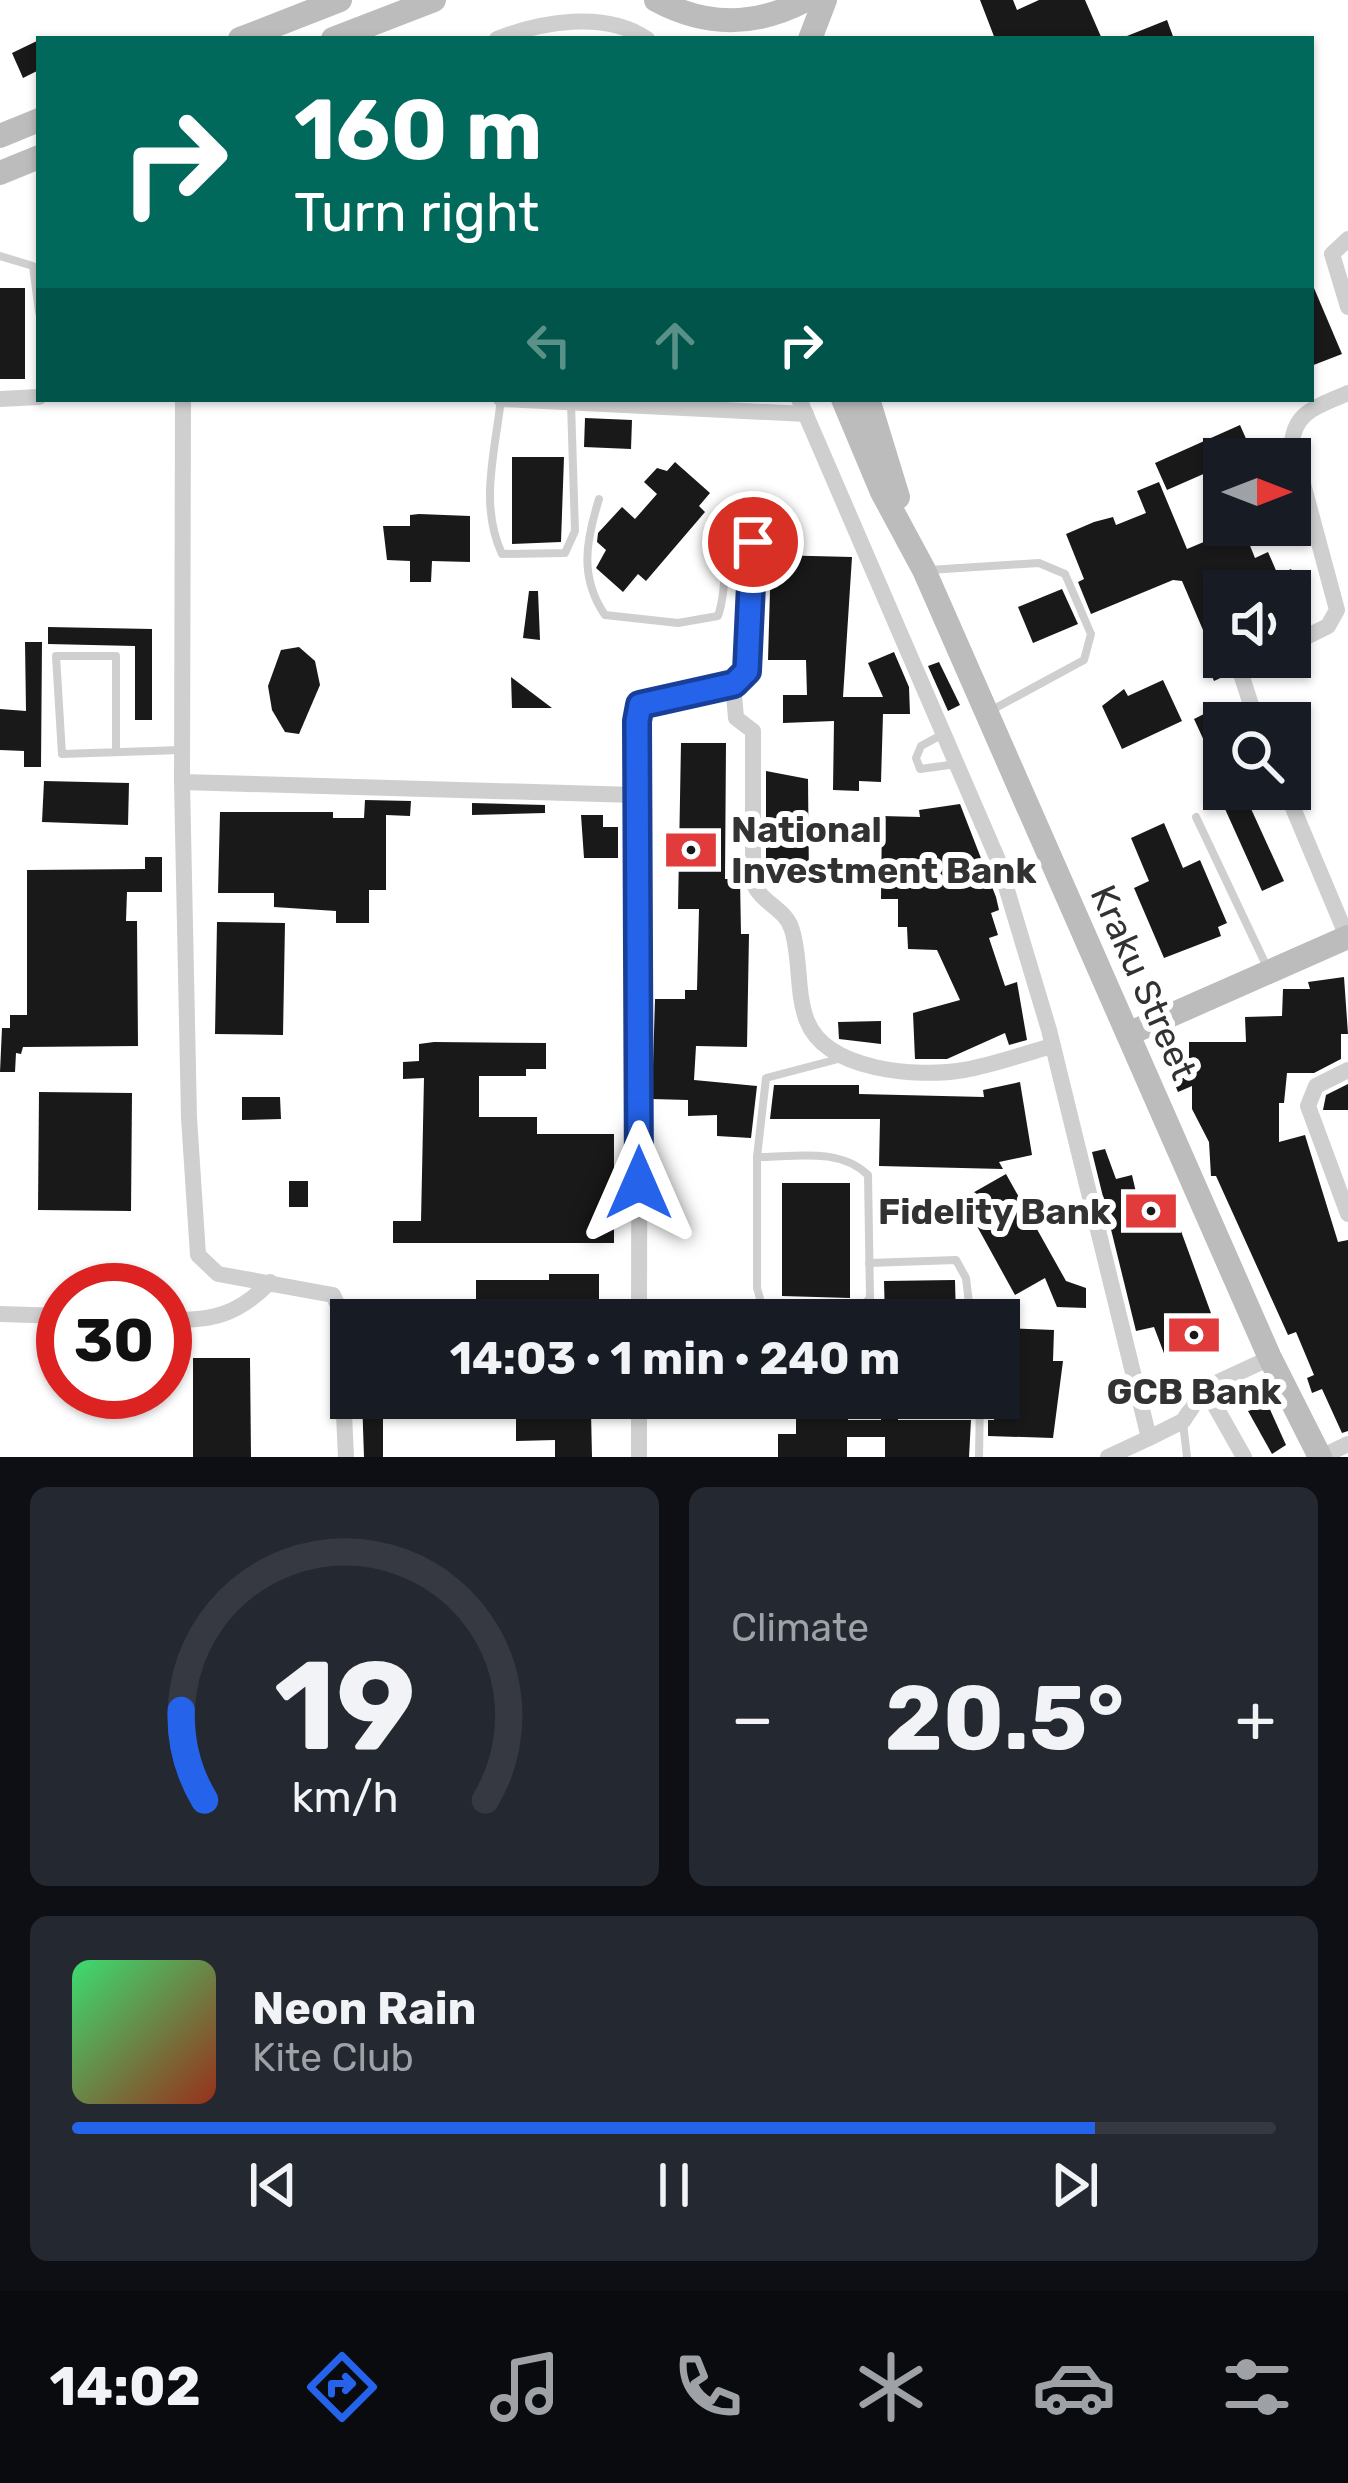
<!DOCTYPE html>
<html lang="en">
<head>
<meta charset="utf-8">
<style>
  :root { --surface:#171b24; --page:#242831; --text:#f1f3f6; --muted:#9ea1a6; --line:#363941; --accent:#2563eb }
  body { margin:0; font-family:Rubik,sans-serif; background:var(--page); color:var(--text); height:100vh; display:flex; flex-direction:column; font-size:45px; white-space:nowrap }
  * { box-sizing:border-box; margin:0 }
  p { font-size:39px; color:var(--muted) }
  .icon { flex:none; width:66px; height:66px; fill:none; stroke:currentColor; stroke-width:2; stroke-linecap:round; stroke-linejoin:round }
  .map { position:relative; height:1457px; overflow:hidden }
  .side { display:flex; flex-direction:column; gap:30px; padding:30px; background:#0d0f14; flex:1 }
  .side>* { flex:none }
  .top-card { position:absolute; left:36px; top:36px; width:1278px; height:366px; border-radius:0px; box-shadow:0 3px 9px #0004; background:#00695c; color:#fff; overflow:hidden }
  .needle { width:78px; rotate:90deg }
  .tools { position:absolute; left:1203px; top:438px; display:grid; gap:24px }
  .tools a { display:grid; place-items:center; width:108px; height:108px; border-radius:0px; background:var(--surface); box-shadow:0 3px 9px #0004; font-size:60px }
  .speed { position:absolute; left:36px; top:1263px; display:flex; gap:24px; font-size:60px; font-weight:700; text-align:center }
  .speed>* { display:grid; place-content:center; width:156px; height:156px; border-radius:50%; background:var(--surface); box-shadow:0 3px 9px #0004; line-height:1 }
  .speed .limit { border:18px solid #d22; background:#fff; color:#111 }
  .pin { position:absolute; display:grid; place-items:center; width:102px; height:102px; color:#fff; margin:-51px; border:6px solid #fff; border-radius:50%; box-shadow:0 3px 12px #0007 }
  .me { position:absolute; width:132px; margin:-66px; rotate:0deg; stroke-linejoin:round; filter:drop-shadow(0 0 9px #0008) }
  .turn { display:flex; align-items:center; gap:42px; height:252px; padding:0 60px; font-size:54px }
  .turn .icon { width:156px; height:156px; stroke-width:2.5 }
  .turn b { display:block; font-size:84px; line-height:102px }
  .lanes { display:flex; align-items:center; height:114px; padding:0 60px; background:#0003; justify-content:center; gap:60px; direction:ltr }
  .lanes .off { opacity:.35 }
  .big { font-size:90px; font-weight:700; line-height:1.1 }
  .side .card { flex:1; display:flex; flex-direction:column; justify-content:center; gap:18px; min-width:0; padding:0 42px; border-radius:18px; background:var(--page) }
  .side .dial { align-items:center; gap:0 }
  .dial svg { height:312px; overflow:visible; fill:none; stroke:var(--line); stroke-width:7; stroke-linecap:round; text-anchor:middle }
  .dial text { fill:var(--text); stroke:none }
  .song { display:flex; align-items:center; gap:36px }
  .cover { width:144px; height:144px; border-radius:18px; background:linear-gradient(135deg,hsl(140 70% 55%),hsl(10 70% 35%)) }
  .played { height:12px; border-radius:6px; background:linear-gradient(90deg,var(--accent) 85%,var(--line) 85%) }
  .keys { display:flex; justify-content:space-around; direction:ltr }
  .heat { display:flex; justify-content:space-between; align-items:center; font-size:66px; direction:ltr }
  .side .tiles { flex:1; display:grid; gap:30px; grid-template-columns:1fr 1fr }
  .card:last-child { grid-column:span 2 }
  .trip { position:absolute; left:330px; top:1299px; width:690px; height:120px; border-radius:0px; background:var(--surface); box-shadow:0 3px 9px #0004; font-weight:700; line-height:120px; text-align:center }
  .tabs { display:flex; height:192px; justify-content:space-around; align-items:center; background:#090b0e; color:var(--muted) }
  .tabs .icon { width:84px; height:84px }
  .tabs .current { color:var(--accent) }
  .tabs b { font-size:54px; color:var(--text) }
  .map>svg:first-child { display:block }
  .building { fill:#191919 }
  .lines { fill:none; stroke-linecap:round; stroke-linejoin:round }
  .lane { stroke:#cfcfcf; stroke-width:8 }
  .street { stroke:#cfcfcf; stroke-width:16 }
  .secondary { stroke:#bcbcbc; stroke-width:24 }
  .route-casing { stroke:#184099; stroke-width:30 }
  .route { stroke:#2563eb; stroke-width:21 }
  .labels { text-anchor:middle; stroke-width:12; stroke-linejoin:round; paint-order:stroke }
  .poi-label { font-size:36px; font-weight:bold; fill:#323232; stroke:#fff; text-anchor:start }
  .street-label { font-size:36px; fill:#323232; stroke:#fff }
</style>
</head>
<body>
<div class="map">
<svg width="1348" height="1457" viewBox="0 0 1348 1457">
  <rect width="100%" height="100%" fill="#fff"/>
  <g class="building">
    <polygon points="980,0 1013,0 1017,10 1039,0 1085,0 1102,39 995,39"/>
    <polygon points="1167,20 1174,39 1122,39 1122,38"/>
    <polygon points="39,40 39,70 23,78 12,53"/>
    <polygon points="1311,281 1342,354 1311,366"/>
    <rect x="0" y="288" width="25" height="91"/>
    <polygon points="585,418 632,420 631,449 584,447"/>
    <polygon points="1240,425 1255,459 1224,459 1224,465 1167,490 1155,463"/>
    <polygon points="512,457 564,457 561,542 512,544"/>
    <polygon points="675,462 710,493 699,506 705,512 646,581 638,574 623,592 596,568 606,550 597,542 598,533 622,507 635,519 657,494 644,482 657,468 667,471"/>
    <polygon points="1159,482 1187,549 1242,526 1255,558 1268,552 1278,575 1291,569 1297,584 1285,591 1224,591 1229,674 1214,681 1206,662 1215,658 1182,581 1173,580 1091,614 1078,582 1084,579 1066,534 1094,522 1113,517 1116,525 1146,513 1137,491"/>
    <polygon points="419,514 470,516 470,562 432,561 431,582 410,582 410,561 387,560 383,526 410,526 410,515"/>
    <polygon points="771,555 852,557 843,697 883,697 868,663 894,652 909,687 910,714 883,714 881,782 859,781 859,791 833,790 834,721 783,723 783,695 807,695 806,660 768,660"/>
    <polygon points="1062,589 1078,624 1033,643 1018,607"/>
    <polygon points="529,591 538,591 540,640 523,638"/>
    <polygon points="48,627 152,629 152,720 135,720 135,646 48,644"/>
    <polygon points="25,642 42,642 41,767 24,767 24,751 0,750 0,709 26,711"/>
    <polygon points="299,647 315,661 320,685 299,734 285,732 272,710 268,686 281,650"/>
    <polygon points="939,662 960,705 948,711 928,666"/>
    <polygon points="511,677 552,708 512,708"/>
    <polygon points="1163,680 1182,721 1122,749 1102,706 1124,689 1128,696"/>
    <polygon points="1214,709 1224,730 1224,784 1194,719"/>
    <polygon points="681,743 726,743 725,879 740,879 741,934 749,934 747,1047 696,1046 694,1080 757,1086 751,1138 717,1136 717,1115 688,1116 688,1100 652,1099 655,999 685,999 685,990 697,990 699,909 678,909"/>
    <polygon points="766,771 808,779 809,884 769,884 766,879"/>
    <polygon points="44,781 129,783 128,825 42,822"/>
    <polygon points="1216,789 1242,789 1284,881 1262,891"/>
    <polygon points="365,800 411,801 410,816 386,815 386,890 369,890 369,923 336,923 336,911 274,907 274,893 218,893 220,812 333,812 333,818 364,818"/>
    <polygon points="472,803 545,805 545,813 472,815"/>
    <polygon points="960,804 996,897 999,910 991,913 998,935 989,938 1005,986 1017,982 1027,1040 1009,1045 1005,1033 947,1059 915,1059 913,1013 960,1000 937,950 908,949 907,927 898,927 898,899 881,899 882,816 920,817 919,810"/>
    <polygon points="581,815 603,815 603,827 618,827 618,858 584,858"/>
    <polygon points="1164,823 1183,868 1200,860 1227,923 1218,927 1221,936 1164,958 1134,888 1149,881 1131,838"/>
    <polygon points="145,857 162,857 162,892 127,892 126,921 137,921 138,1046 23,1047 21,1054 16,1053 15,1072 0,1072 2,1028 10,1028 10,1015 27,1015 27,870 145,869"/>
    <polygon points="217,922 285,923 283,1035 215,1034"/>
    <polygon points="1344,977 1348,1034 1341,1034 1341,1059 1314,1073 1287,1073 1284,1103 1279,1103 1279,1142 1305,1135 1338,1242 1348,1240 1348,1431 1342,1433 1322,1389 1312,1393 1307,1378 1314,1375 1296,1332 1288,1335 1216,1176 1211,1176 1209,1142 1192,1109 1192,1086 1178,1092 1173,1080 1174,1061 1189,1061 1189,1042 1246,1042 1245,1017 1282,1016 1283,989 1310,989 1308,982"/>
    <polygon points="881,1021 881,1044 839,1039 838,1022"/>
    <polygon points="434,1042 546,1043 546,1069 526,1069 526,1076 479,1076 479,1117 537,1117 537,1134 614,1134 614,1243 393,1243 393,1221 421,1221 424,1078 403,1079 403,1062 419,1061 419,1044"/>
    <polygon points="1020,1082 1032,1155 999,1162 1003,1169 879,1166 880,1119 770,1119 774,1085 859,1085 859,1094 984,1097 983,1090"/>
    <polygon points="1348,1084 1348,1110 1323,1110 1326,1095"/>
    <polygon points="39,1092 132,1093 131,1211 38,1210"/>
    <polygon points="242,1097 280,1097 281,1119 242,1120"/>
    <polygon points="1105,1149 1116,1179 1132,1175 1138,1201 1166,1190 1219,1335 1165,1356 1154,1327 1136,1331 1092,1152"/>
    <polygon points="1006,1174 1066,1281 1086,1288 1086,1308 1057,1307 1045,1278 1015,1295 962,1199"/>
    <rect x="289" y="1181" width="19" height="26"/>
    <polygon points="782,1183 850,1183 850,1298 782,1296"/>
    <polygon points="549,1274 599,1274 599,1320 476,1320 476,1280 549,1280"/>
    <polygon points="955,1280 956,1320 885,1320 884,1281"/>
    <polygon points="999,1328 1054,1330 1053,1361 1063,1361 1053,1438 988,1436 988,1420 994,1420 999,1398"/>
    <polygon points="193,1358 250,1358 251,1457 193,1457"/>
    <polygon points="362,1398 383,1398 383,1457 364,1457"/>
    <polygon points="547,1399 582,1399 582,1412 591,1412 592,1457 555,1457 555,1440 516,1441 516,1416 547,1416"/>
    <polygon points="1268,1405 1286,1445 1272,1454 1248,1411"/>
    <polygon points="796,1406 848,1406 848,1420 881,1420 881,1407 898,1407 898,1420 971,1420 969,1457 885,1457 885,1437 847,1437 847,1457 778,1457 778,1434 796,1434"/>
  </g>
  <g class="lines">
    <g class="lane">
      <polyline points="0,256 33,266 39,312"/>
      <path d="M501,399c-6,53 -22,106 1,155l63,-1 10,-22 -4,-128"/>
      <path d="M599,499c-13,42 -20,78 6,116l73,8 40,-7c12,-33 3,-102 20,-118"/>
      <polyline points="929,570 1039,563 1065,574 1091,634 1084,660 990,711"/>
      <polyline points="734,683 747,671 753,542"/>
      <polyline points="943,734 921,746 916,758 920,769 957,764"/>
      <polyline points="116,751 116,656 56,656 62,754 181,750"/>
      <polyline points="1196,817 1267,967"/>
      <path d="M757,1157c38,0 82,-10 111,18l2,123 -8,8 -90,2 -11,-6 -4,-14v-131l9,-79 76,-20"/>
      <polyline points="869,1263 956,1260 966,1278 971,1320"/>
      <polyline points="1183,1423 1187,1457"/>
      <polyline points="979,1457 980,1398"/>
    </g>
    <g class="street">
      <path d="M497,39c43,-17 108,-29 150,0"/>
      <polyline points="1348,239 1332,254 1348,307"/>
      <polyline points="0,399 39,397"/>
      <polyline points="183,399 182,782 635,795 640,823 639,1320"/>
      <polyline points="501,399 806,414"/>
      <polyline points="799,399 998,860 1049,1030 1149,1438 1183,1421 1205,1388"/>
      <path d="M1290,645l38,-19 9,-16 -45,-167c3,-33 28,-37 56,-50"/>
      <polyline points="1257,723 1241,674 1265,657"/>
      <polyline points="182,782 189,1118 198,1255 218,1274 333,1295 339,1308 346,1457"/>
      <polyline points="1285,789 1348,939"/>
      <path d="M635,795l5,-90 93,-21 3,34 17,13v151c8,22 33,26 39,48 9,29 4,63 15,91 20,50 110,57 157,49 29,-5 59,-16 88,-24"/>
      <polyline points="1348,1070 1316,1086 1308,1106 1348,1214"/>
      <polyline points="0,1314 63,1316"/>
      <path d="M165,1320c46,1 72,-4 105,-38"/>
      <polyline points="639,1457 639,1398"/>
      <polyline points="1108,1457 1149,1438"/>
      <polyline points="1244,1457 1205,1388 1270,1358"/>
      <polyline points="1321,1457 1348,1444"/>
    </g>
    <g class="secondary">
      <path d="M656,0c50,27 99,27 150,0"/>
      <polyline points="240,39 340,0"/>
      <polyline points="333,39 434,0"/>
      <polyline points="810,39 825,0"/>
      <polyline points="0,136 39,120"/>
      <polyline points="0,173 39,157"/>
      <polyline points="843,399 882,492 924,570 1270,1358 1320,1457"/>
      <polyline points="868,399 898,497"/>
      <polyline points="1128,1034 1348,937"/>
    </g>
  </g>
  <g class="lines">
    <g class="route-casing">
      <polyline id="route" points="639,1183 637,721 640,705 734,684 747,671 753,542"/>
    </g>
    <use href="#route" class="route"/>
  </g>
  <defs>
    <g id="bank-bare" transform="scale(4.14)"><path d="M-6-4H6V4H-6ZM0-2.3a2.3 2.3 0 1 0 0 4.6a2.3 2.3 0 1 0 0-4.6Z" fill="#e23b3b" stroke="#fff" stroke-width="2.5" paint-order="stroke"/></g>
  </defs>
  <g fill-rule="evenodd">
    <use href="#bank-bare" x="691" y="850"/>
    <use href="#bank-bare" x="1151" y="1211"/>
    <use href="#bank-bare" x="1194" y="1335"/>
  </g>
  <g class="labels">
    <g class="poi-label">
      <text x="731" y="842">National<tspan x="731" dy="41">Investment Bank</tspan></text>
      <text x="1111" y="1224" text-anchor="end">Fidelity Bank</text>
      <text x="1194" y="1404" text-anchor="middle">GCB Bank</text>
    </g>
    <g class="street-label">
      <text transform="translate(1144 982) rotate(66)" y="13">Kraku Street</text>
    </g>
  </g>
</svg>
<div class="tools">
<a><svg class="needle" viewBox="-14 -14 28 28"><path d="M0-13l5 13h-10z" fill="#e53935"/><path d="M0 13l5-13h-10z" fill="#9ea1a6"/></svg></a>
<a><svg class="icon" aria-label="sound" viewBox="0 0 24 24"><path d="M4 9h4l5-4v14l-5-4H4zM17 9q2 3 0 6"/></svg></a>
<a><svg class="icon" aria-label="search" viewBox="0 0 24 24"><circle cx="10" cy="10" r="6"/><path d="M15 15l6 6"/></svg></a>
</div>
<div class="speed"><div class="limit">30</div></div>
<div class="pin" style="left:753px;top:542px;background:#d93025"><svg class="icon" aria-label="arrive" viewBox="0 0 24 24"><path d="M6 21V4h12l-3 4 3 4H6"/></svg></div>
<svg class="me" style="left:639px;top:1183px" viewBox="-20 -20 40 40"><path d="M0-17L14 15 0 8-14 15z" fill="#2563eb" stroke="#fff" stroke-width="4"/></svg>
<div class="trip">14:03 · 1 min · 240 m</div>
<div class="top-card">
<div class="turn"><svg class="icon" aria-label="right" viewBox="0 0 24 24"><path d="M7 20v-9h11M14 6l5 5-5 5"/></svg><div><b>160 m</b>Turn right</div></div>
<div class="lanes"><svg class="icon off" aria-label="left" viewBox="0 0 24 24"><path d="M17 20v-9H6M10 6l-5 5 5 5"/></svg><svg class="icon off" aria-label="ahead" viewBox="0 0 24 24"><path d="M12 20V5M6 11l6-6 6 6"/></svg><svg class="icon" aria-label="right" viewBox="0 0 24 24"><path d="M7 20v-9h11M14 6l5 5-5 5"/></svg></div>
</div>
</div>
<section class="side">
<div class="tiles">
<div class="card dial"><svg viewBox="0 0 100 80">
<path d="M14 69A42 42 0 1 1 86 69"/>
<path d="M14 69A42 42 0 0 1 8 46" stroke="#2563eb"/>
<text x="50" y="56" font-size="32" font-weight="700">19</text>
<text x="50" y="72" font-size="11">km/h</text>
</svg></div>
<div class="card"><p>Climate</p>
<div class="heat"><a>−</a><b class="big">20.5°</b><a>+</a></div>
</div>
<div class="card">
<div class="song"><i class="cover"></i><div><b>Neon Rain</b><p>Kite Club</p></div></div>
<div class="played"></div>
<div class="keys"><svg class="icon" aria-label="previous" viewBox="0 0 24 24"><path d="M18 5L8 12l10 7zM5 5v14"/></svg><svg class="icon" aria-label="pause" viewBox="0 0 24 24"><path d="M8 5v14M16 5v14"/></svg><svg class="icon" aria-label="next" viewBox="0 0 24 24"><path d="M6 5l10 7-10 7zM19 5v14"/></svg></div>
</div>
</div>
</section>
<nav class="tabs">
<b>14:02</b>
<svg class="icon current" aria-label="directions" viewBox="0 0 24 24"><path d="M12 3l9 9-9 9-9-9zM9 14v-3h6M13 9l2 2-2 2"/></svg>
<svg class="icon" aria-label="music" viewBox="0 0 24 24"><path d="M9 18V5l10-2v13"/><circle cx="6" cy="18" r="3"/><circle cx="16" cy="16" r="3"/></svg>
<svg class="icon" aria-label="phone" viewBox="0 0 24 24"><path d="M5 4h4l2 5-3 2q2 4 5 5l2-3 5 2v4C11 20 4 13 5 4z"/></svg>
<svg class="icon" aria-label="climate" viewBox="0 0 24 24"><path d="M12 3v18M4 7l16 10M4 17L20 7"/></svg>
<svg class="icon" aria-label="car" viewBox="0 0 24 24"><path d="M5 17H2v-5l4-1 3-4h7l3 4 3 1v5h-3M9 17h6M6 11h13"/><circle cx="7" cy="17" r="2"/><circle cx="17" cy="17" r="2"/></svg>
<svg class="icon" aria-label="filters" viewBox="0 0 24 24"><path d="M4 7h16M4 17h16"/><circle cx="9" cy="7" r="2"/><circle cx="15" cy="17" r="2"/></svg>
</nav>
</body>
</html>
